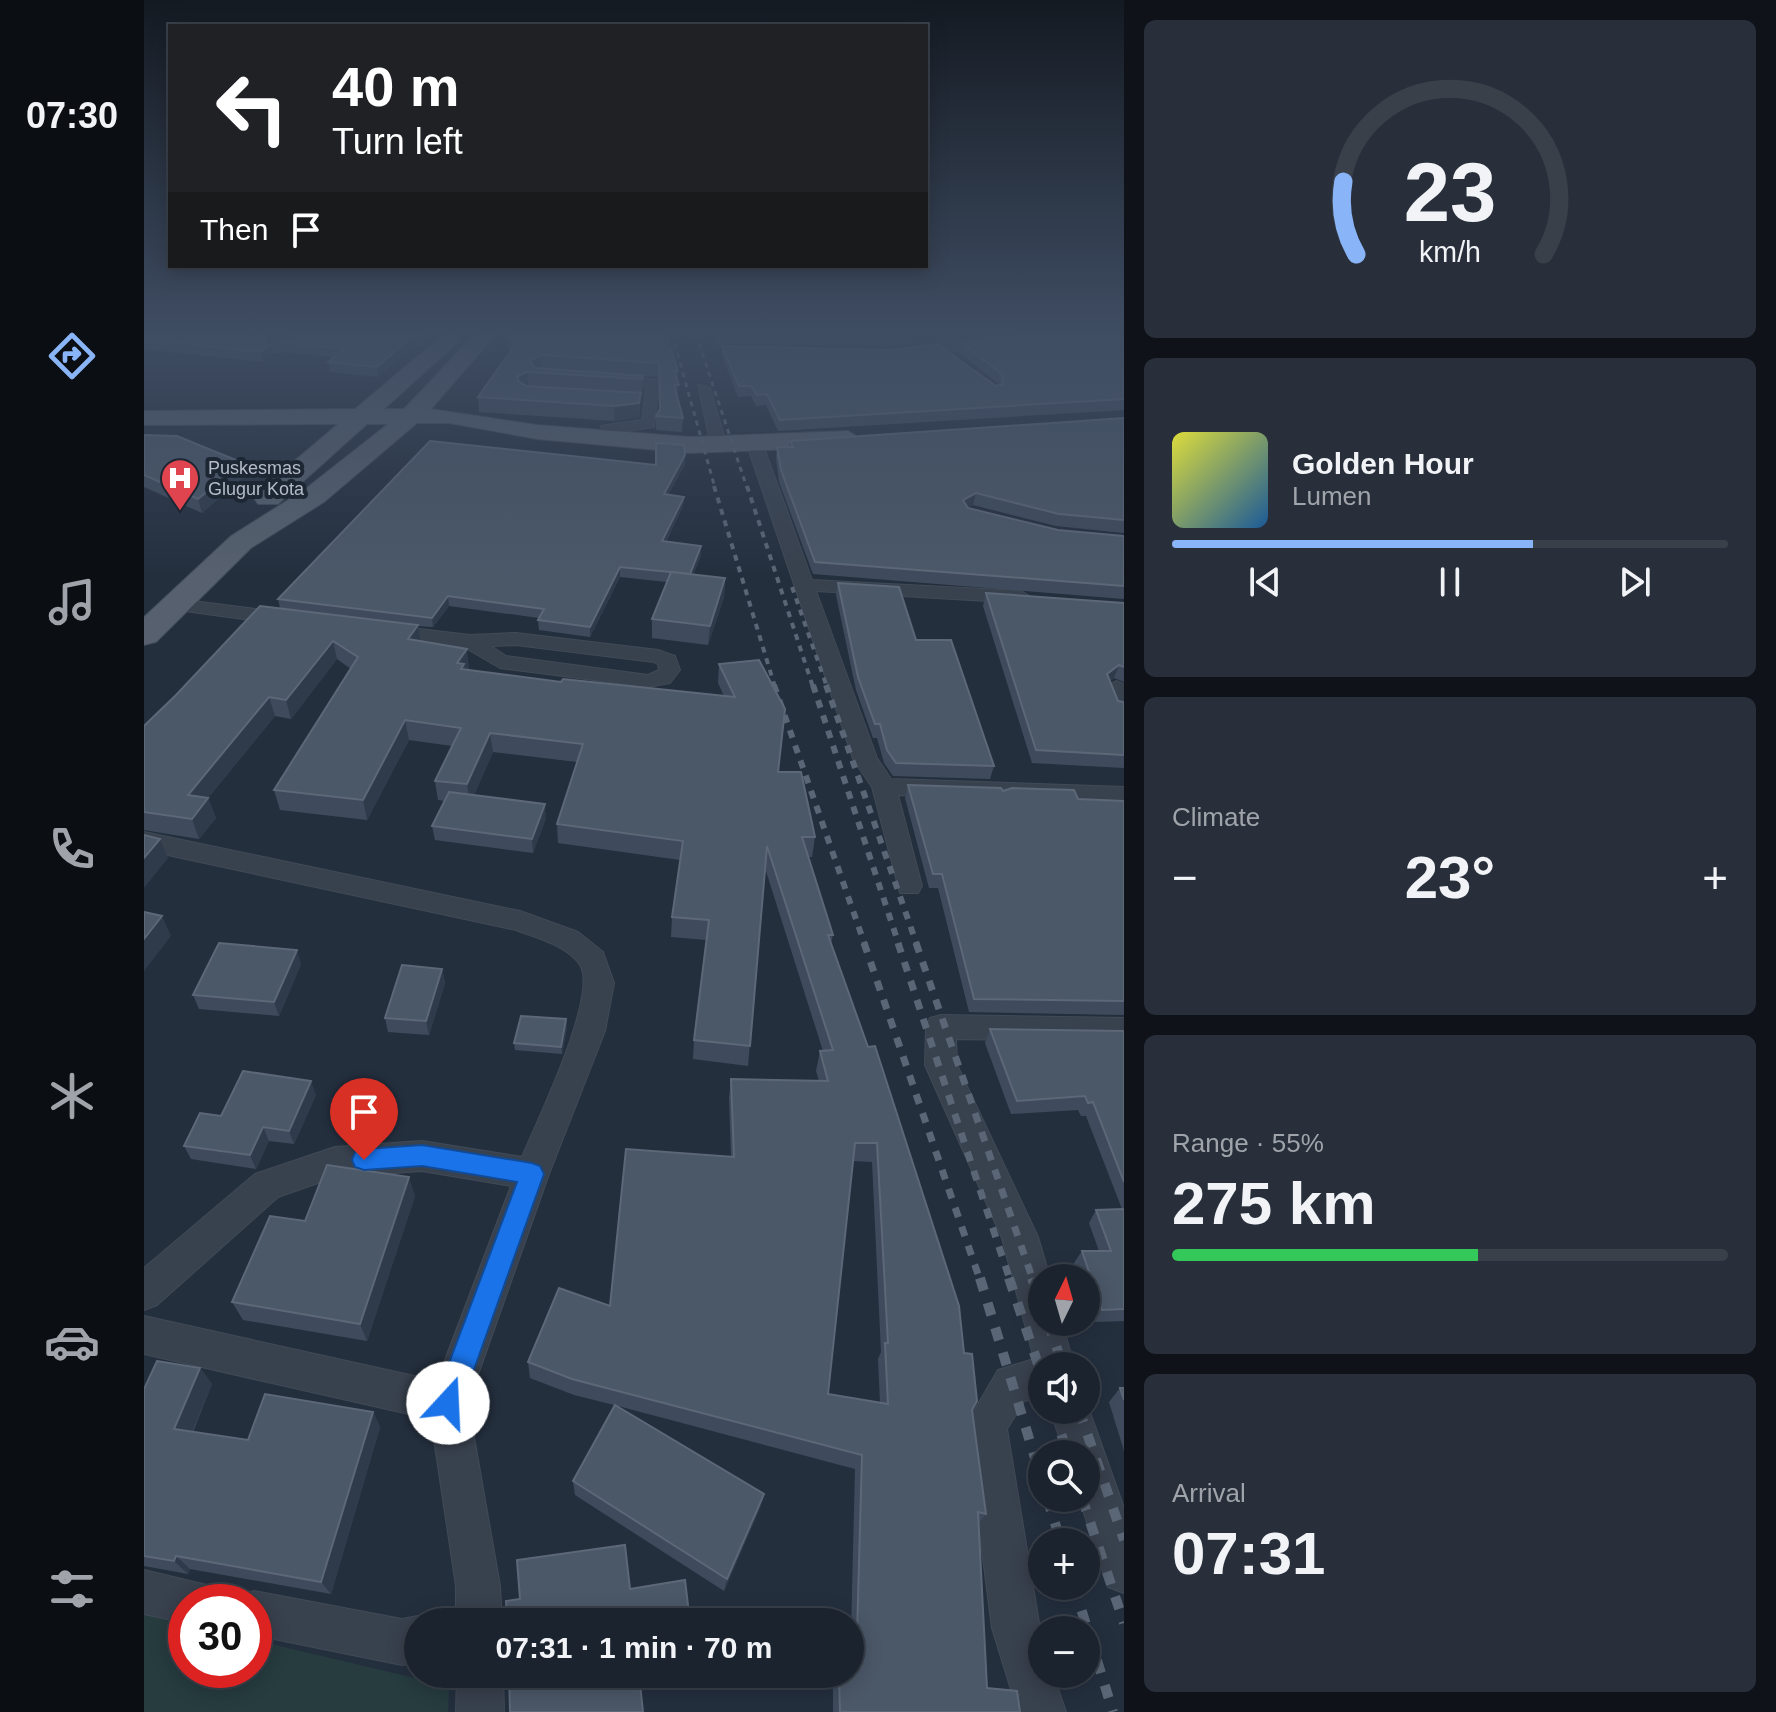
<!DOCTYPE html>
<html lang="en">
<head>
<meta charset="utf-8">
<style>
  :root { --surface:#1b232e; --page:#282f3a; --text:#f1f3f6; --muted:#a0a4aa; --line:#39404a; --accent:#8ab4f8 }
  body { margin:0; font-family:Arial,sans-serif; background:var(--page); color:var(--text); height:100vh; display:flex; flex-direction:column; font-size:30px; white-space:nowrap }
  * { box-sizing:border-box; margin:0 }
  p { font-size:26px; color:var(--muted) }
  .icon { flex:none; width:44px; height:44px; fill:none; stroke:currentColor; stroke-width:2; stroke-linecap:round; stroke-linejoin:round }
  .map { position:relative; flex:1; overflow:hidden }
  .details { display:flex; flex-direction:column; gap:20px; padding:20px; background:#0f1319; width:652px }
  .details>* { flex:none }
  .guide { position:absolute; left:24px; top:24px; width:760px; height:244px; border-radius:0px; box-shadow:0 4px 20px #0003,0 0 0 2px var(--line); background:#202124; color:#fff; overflow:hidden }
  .needle { width:52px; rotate:5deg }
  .tools { position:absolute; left:884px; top:1264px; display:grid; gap:16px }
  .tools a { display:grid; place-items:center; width:72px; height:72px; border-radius:50%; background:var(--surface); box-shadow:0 4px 20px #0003,0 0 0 2px var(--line); font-size:40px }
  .speed { position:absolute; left:24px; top:1584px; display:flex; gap:16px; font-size:40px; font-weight:700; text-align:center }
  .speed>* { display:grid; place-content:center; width:104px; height:104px; border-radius:50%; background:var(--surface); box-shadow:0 4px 20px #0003,0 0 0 2px var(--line); line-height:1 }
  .speed .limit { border:12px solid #d22; background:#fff; color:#111 }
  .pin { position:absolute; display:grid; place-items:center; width:68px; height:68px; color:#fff; margin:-82px -34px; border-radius:50% 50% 50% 0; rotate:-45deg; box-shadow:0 0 8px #0007 }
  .pin .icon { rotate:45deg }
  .me { position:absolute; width:88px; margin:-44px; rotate:20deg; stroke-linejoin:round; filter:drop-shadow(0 0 6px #0008) }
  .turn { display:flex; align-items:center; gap:28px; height:168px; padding:0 32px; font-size:36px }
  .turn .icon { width:104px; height:104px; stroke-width:2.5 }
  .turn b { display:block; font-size:56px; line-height:68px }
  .then { display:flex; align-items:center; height:76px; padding:0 32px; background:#0003; gap:16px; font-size:30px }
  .big { font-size:60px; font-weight:800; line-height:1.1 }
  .details .tile { flex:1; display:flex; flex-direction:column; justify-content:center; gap:12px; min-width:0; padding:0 28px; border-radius:12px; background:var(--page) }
  .details .dial { align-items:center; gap:0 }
  .dial svg { height:208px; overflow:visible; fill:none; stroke:var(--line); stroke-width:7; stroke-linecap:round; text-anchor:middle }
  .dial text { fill:var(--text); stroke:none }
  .song { display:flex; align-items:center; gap:24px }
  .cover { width:96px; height:96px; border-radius:12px; background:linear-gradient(135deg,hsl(60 70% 55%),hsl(210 70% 35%)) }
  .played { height:8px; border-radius:4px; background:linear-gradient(90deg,var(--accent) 65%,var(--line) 65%) }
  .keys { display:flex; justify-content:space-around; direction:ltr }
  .heat { display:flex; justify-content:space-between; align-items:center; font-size:44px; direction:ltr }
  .charge { height:12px; border-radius:6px; background:linear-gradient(90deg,#34c759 55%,var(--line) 0) }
  .trip { position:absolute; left:260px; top:1608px; width:460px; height:80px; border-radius:40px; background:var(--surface); box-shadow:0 4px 20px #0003,0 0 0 2px var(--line); font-weight:800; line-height:80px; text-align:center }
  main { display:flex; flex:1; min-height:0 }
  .dock { display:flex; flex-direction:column; width:144px; justify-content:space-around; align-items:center; background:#0b0e12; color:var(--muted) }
  .dock .icon { width:56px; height:56px }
  .dock .selected { color:var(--accent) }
  .dock b { font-size:36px; color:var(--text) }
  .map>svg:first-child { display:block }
  .green { fill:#263c3f }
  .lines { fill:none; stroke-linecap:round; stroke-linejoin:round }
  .street-casing { stroke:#414a57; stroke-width:2 }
  .primary-casing { stroke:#414a57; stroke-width:2 }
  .street { fill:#38414e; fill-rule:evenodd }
  .primary { fill:#56606e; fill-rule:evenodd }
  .rail-far4 { stroke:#5a6575; stroke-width:3; stroke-dasharray:5 5; stroke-linecap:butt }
  .rail-far3 { stroke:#5a6575; stroke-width:4; stroke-dasharray:6 6; stroke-linecap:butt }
  .rail-far2 { stroke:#5a6575; stroke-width:6; stroke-dasharray:8 8; stroke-linecap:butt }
  .rail-far1 { stroke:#5a6575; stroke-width:7; stroke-dasharray:10 10; stroke-linecap:butt }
  .rail { stroke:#5a6575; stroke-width:10; stroke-dasharray:13 13; stroke-linecap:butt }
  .wall { fill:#3f4b5c; fill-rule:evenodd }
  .shaded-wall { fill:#2f3b4b }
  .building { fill:#4b5868; stroke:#5c6777; stroke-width:2; fill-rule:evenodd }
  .route { fill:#1a73e8; stroke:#114b97; stroke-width:2 }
  .labels { text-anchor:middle; stroke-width:8; stroke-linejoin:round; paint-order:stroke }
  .far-poi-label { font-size:18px; fill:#b4bcc9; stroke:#1d2633; text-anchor:start }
</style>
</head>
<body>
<main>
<nav class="dock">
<b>07:30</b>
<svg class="icon selected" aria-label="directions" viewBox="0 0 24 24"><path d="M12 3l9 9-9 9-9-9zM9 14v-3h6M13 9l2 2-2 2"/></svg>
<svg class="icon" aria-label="music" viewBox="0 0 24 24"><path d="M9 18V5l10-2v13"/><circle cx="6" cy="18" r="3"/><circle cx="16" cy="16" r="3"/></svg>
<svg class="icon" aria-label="phone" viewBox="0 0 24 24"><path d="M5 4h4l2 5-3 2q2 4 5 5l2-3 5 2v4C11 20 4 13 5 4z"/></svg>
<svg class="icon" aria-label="climate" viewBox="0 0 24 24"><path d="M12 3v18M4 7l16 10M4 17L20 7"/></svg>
<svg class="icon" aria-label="car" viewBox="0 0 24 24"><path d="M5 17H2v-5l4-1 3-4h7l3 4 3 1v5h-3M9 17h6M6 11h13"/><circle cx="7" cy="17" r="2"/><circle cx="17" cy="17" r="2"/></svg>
<svg class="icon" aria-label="filters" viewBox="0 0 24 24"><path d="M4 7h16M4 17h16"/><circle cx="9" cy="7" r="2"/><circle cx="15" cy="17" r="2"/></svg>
</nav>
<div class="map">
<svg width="980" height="1712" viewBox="0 0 980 1712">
  <rect width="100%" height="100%" fill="#242f3e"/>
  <polygon class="green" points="0,1614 42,1624 42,1670 110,1670 110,1640 305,1686 304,1712 0,1712"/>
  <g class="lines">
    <g class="street-casing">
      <g id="street">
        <polygon points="138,334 152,334 134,352 124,352 124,346"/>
        <polygon points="869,334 923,334 842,348 766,355 759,351 766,347"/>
        <polygon points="463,375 515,380 510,427 469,433 465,440 455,440 457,426 498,420 502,387 458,382 458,376"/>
        <polygon points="554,385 566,388 583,446 581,449 567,446"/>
        <polygon points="605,442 619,445 668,580 877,591 887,597 877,603 672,591 733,758 747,779 980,787 980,803 754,795 778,886 774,893 756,893 728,787 709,759 603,445"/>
        <polygon points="33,599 143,613 153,619 143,625 26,609 23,605"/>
        <path d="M241,625l85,10 46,-2 142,17 17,6 5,14 -10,13 -22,4 -148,-19 -36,-21 -86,-12 -3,-4 3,-4zM372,645l138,17 4,2 1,6 -11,5 -142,-19 -15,-10z"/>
        <polygon points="972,681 980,684 980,715 972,713 961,688"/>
        <path d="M0,832l376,79 58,21 25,20 11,31 -9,48 -56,143 -81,229 32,183 2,36h-46v-36l-25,-167 -287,-65v-38l293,65 74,-195 -89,-15 -87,6 -57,20 -121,108 -13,5v-42l111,-94 80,-27 87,-6 100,16c14,-34 77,-162 58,-192 -13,-20 -44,-27 -64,-35l-372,-80z"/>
        <polygon points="797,1015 980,1018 980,1042 812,1039 813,1065 894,1237 906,1278 898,1278 898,1322 918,1322 930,1366 898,1366 898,1397 880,1401 863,1429 898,1641 898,1674 909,1674 922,1712 874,1712 848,1628 822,1425 854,1370 890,1359 858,1238 781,1065 782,1027 786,1018"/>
        <polygon points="942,1401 980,1508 980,1593 964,1587 935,1498 942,1498 942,1454 921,1454 906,1410 942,1410"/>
        <polygon points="0,1570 67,1586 73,1602 42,1602 42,1623 0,1614"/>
        <polygon points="110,1591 258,1619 274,1616 288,1622 274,1622 274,1662 258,1665 110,1635 110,1602 92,1602 94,1597"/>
        <polygon points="313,1674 359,1674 360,1712 312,1712"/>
      </g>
    </g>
    <g class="primary-casing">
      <polygon id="primary" points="311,334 317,339 313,343 240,409 260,409 331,334 352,334 287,409 393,425 546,437 704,431 717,439 704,447 546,453 393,439 305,423 273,423 180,502 107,548 12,642 0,645 0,617 87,536 160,490 244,424 223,424 134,504 114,504 110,498 114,492 194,424 0,425 0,411 211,409 299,335"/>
    </g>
    <use href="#street" class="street"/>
    <use href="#primary" class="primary"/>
    <g class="rail-far4">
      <polyline points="528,334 571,488"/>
      <polyline points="552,334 603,488"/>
    </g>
    <g class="rail-far3">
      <polyline points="570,486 631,687"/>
      <polyline points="603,486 669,687"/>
      <polyline points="648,587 683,687"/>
    </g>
    <g class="rail-far2">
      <polyline points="630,685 721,945"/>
      <polyline points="669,685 755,945"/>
      <polyline points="682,685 773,945"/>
    </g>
    <g class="rail-far1">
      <polyline points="720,943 836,1280"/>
      <polyline points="754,943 866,1280"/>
      <polyline points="772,943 889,1280"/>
    </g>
    <g class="rail">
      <polyline points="836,1278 898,1481"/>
      <polyline points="865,1278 898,1376"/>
      <polyline points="888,1278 898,1305"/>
      <polyline points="904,1322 919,1366"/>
      <polyline points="909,1410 924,1454"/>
      <polyline points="935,1410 980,1540"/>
      <polyline points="903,1498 917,1542"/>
      <polyline points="938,1498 980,1623"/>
      <polyline points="930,1586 969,1712"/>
    </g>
  </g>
  <g class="wall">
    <polygon points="0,334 122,344 128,355 118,362 0,349"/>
    <polygon points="293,334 280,347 270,346 234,377 186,372 184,362 190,357 138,352 136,342"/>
    <polygon points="522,334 534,371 534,399 539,418 538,432 512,430 512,416 516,410 515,377 499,376 498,393 427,389 497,393 495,417 470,421 335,412 334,397 367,351 364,351 363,337"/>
    <polygon points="571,334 847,334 762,345 582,344 579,346 852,386 856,385 816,353 818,343 980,334 980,410 634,431 622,405 612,406 607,396 594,397 578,356 578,346 574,348 570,338"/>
    <polygon points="980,418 980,533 912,526 829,505 824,508 914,530 980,536 980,599 669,574 635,482 632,458 633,447 645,447 646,441"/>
    <polygon points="0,435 97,462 100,476 58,513 0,487"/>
    <path d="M541,455v9l-17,31 16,2 -1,9 -17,36 35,13 -8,20 32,3 -1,19 -16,48 -56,-7v-19l15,-37 -47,-5 -30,60 -51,-7 -1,-10 1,-2 -90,-12 -16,21 -15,-1 3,15 48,27 -1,2 93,12 163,14 -6,-13 1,-19 59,108 37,65 -3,20h-4l25,78 -2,8 133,410 22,161 -8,10 9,164 33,24h-187v-33l3,-5h14l5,-205 -237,-63 146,88 -4,14 -36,83 -149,-96 -2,-14 41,-76 -40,-10 -44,-17 -2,-16 82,-56 121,-149 -2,-59 2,-19 88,2 -3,-10 4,-20h3l-58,-183 -17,198 -55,-7 1,-19 13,-100 -36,-3 1,-20 8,-57 -122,-17 -1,-19 20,-62 -84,-10 -19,43 72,23 -13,35 -98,-13 -3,-14 13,-25 -7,-1 -3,-19 17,-35 -43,-6 -42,80 -87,-10 -6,-20 77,-121 -14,-10 -46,60 -16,-3 -67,82 8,20 -17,21 -55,-9v-104l136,-118 -2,-9zM709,1161l19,1 9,190 -3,7 2,44 -52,-9z"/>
    <polygon points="694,583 772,640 850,766 846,779 749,776 740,763 733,738 729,738 712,690 692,595"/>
    <polygon points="842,593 980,603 980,682 970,678 966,681 974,701 980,702 980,768 888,763 839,606"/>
    <polygon points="764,785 859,791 934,799 980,801 980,1015 825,1012 794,888 785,888 761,798"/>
    <polygon points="157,964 135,1016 55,1009 49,995"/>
    <polygon points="298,969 301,983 285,1035 244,1032 241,1018"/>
    <polygon points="422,1019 423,1027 418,1054 371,1050 370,1043"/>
    <polygon points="846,1029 980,1031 980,1321 950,1322 942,1299 942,1278 935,1278 930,1263 938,1251 955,1251 945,1223 952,1210 978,1209 942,1116 937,1116 934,1110 867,1114 841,1043"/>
    <polygon points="172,1095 150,1144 125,1141 112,1169 47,1159 40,1146 77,1116"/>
    <polygon points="271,1196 223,1341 99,1320 88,1302 161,1221"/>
    <polygon points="56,1368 68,1384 49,1432 104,1440 229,1412 236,1427 187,1594 46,1569 44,1574 0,1566 0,1389"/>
    <polygon points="976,1388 980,1388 980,1451 965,1402"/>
  </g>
  <g class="shaded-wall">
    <polygon points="120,334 134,334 122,344 122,347 126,345 128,355 118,362 116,352 120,344"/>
    <polygon points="282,334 293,334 280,347 279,337"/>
    <polygon points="583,334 582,344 574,348 575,338"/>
    <polygon points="764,334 847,334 762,345"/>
    <polygon points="269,336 270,346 234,377 233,367"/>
    <polygon points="396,355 397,369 392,372 386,361"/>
    <polygon points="383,372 384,386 376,390 374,376"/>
    <polygon points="497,393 495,417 470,421 470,406"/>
    <polygon points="541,455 541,464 519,503 520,494"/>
    <polygon points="97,462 100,476 58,513 54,499"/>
    <polygon points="832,493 829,505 816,512 819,500"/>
    <polygon points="540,497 539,506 517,551 518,541"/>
    <polygon points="557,546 557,555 545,585 545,575"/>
    <polygon points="476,567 476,577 446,637 446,627"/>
    <polygon points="581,578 580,597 564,645 566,626"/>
    <polygon points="304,596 305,606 289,627 288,618"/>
    <polygon points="274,625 277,644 264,639"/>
    <polygon points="189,641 193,659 147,719 142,700"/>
    <polygon points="323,649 325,668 321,673 313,663"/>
    <polygon points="975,665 970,678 958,687 963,674"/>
    <polygon points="125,697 131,716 64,798 72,818 55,839 48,819 44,795"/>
    <polygon points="261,720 265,740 223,820 219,800"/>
    <polygon points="346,733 349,752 326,804 323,784"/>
    <polygon points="401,804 402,818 389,853 388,839"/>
    <polygon points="16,839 24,858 0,888 0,858"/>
    <polygon points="18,916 27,936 0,971 0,939"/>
    <polygon points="153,950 157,964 135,1016 130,1002"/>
    <polygon points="298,969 301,983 285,1035 282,1021"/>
    <polygon points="422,1019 423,1027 418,1054 417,1047"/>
    <polygon points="167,1081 172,1095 150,1144 145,1131"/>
    <polygon points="119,1127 125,1141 112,1169 106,1155"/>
    <polygon points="265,1177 271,1196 223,1341 216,1324"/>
    <polygon points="56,1368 68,1384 43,1444 30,1429"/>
    <polygon points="229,1412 236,1427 187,1594 177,1582"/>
    <polygon points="620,1494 616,1508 580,1591 583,1579"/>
    <polygon points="32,1556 46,1569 44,1574 30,1561"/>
  </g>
  <g class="building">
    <polygon points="0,334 120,334 120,344 126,345 116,352 0,339"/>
    <polygon points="144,334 282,334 279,337 269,336 233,367 184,362 201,349 136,342"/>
    <polygon points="366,334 522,334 534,371 530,371 535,385 530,385 539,418 512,416 516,409 515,363 396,355 386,361 391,368 499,376 498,379 383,372 374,376 374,381 383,386 497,393 495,403 470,406 334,397 376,338 363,337"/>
    <polygon points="887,334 980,334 980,399 636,420 623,394 613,395 607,386 595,386 578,346 744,350 794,345 852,386 859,384 858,374 818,343"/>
    <polygon points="980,418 980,520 915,514 832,493 819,500 824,508 914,530 980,536 980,586 671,562 637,470 633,447 649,447 646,441"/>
    <polygon points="0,435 33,436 97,462 54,499 0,475"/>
    <polygon points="286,441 512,465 512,443 540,445 541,455 520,494 540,497 518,541 557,546 546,574 476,567 446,627 394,620 400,609 304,596 288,618 134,599"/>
    <polygon points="527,572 581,578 566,626 508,619"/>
    <polygon points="694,583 755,587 772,640 807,640 850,766 752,763 743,750 736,724 731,724 714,677"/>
    <polygon points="842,593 980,603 980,667 975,665 963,674 974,701 980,702 980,755 892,750"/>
    <path d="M116,606l158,19 -10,14 59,10 -10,14 7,1 -3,5 100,13 2,-3 172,18 -16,-33 40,-4 26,49 -7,63h23l14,65h-13l31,98h-5l40,112 7,-1 84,260 5,47 8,1 5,47 -5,9 14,104 -8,-2 9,176 30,3 3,21h-180l-1,-38h11v-3l6,1 6,-217 -290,-76 -44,-17 31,-74 51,18 16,-157 108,8 -3,-78 97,2 -8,-30 13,-1 -66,-204 -17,200 -56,-6 15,-120 -37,-3 11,-76 -126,-17 26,-80 -93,-11 -23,51 -32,-3 26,-53 -56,-8 -42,80 -89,-10 84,-133 -25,-16 -47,59 -17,-3 -81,98 20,3 -16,21 -48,-7v-86l32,-31zM711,1143h22l11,200h-3l3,61 -60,-10z"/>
    <polygon points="764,785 857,788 859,791 868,788 930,790 934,799 980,801 980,1001 830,999 798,874 789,874"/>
    <polygon points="305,792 401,804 388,839 288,826"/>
    <polygon points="0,835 16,839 0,858"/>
    <polygon points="0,912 18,916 0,939"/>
    <polygon points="75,943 153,950 130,1002 49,995"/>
    <polygon points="258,965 298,969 282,1021 241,1018"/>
    <polygon points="377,1016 422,1019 417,1047 370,1043"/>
    <polygon points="846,1029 980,1031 980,1182 949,1102 944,1103 941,1096 873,1101"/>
    <polygon points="99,1071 167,1081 145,1131 119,1127 106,1155 40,1146 56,1113 77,1116"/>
    <polygon points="183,1165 265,1177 216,1324 88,1302 126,1216 161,1221"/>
    <polygon points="980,1209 980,1309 958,1310 938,1251 967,1251 952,1210"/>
    <polygon points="13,1361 56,1368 30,1429 104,1440 121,1394 229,1412 177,1582 32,1556 30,1561 0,1556 0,1389"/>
    <polygon points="976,1388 980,1388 980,1400"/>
    <polygon points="471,1405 620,1494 583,1579 429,1481"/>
    <polygon points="481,1545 486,1589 541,1580 546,1622 363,1622 362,1601 376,1599 373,1560"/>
    <polygon points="365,1674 495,1674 499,1712 366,1712"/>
  </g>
  <linearGradient id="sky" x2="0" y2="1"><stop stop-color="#141a22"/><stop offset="0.58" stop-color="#3f4d63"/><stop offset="1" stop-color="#3f4d63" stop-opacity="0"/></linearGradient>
  <rect width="980" height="574" fill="url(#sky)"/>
  <polygon class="route" points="278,1145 388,1163 396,1166 400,1174 318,1403 314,1413 304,1417 294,1413 290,1403 373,1182 278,1166 220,1170 211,1167 208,1160 211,1152 220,1149"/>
  <defs>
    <g id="hospital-pin" transform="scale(2)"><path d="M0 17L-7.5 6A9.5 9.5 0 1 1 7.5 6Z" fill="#e0444e" stroke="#1d2633"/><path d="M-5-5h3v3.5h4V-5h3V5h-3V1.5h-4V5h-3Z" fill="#fff"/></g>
  </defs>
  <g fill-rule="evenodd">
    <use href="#hospital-pin" x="36" y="478"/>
  </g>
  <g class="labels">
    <g class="far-poi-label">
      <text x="64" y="474">Puskesmas<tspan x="64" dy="21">Glugur Kota</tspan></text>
    </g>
  </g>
</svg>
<div class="tools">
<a><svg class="needle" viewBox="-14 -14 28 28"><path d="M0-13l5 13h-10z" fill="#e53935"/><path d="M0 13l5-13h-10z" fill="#a0a4aa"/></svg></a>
<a><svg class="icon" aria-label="sound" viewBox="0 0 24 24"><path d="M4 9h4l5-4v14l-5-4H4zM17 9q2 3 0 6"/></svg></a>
<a><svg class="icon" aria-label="search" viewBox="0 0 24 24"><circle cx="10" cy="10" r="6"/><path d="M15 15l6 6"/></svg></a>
<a>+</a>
<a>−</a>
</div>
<div class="speed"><div class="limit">30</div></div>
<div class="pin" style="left:220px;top:1160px;background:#d93025"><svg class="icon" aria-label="arrive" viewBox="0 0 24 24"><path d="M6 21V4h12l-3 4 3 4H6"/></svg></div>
<svg class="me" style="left:304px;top:1403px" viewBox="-20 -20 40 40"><circle r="19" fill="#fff"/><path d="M0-13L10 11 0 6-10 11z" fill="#1a73e8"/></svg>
<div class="trip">07:31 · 1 min · 70 m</div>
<div class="guide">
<div class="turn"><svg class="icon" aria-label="left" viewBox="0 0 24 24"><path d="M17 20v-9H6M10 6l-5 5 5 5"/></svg><div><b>40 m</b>Turn left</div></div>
<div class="then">Then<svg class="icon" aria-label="arrive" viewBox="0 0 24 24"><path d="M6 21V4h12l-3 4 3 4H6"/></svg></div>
</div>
</div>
<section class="details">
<div class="tile dial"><svg viewBox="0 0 100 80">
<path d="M14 69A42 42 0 1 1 86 69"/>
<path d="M14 69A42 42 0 0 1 9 41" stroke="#8ab4f8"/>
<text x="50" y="56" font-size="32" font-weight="700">23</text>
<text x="50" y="72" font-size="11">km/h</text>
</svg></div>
<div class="tile">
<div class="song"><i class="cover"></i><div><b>Golden Hour</b><p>Lumen</p></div></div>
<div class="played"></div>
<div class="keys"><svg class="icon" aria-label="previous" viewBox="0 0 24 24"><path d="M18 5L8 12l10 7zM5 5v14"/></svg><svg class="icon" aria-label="pause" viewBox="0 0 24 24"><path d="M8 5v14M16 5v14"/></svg><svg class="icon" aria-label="next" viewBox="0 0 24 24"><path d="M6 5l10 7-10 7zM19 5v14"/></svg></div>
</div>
<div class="tile"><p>Climate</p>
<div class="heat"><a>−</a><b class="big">23°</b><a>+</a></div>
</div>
<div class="tile"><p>Range · 55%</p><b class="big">275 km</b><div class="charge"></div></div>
<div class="tile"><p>Arrival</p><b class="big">07:31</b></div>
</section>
</main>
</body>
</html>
